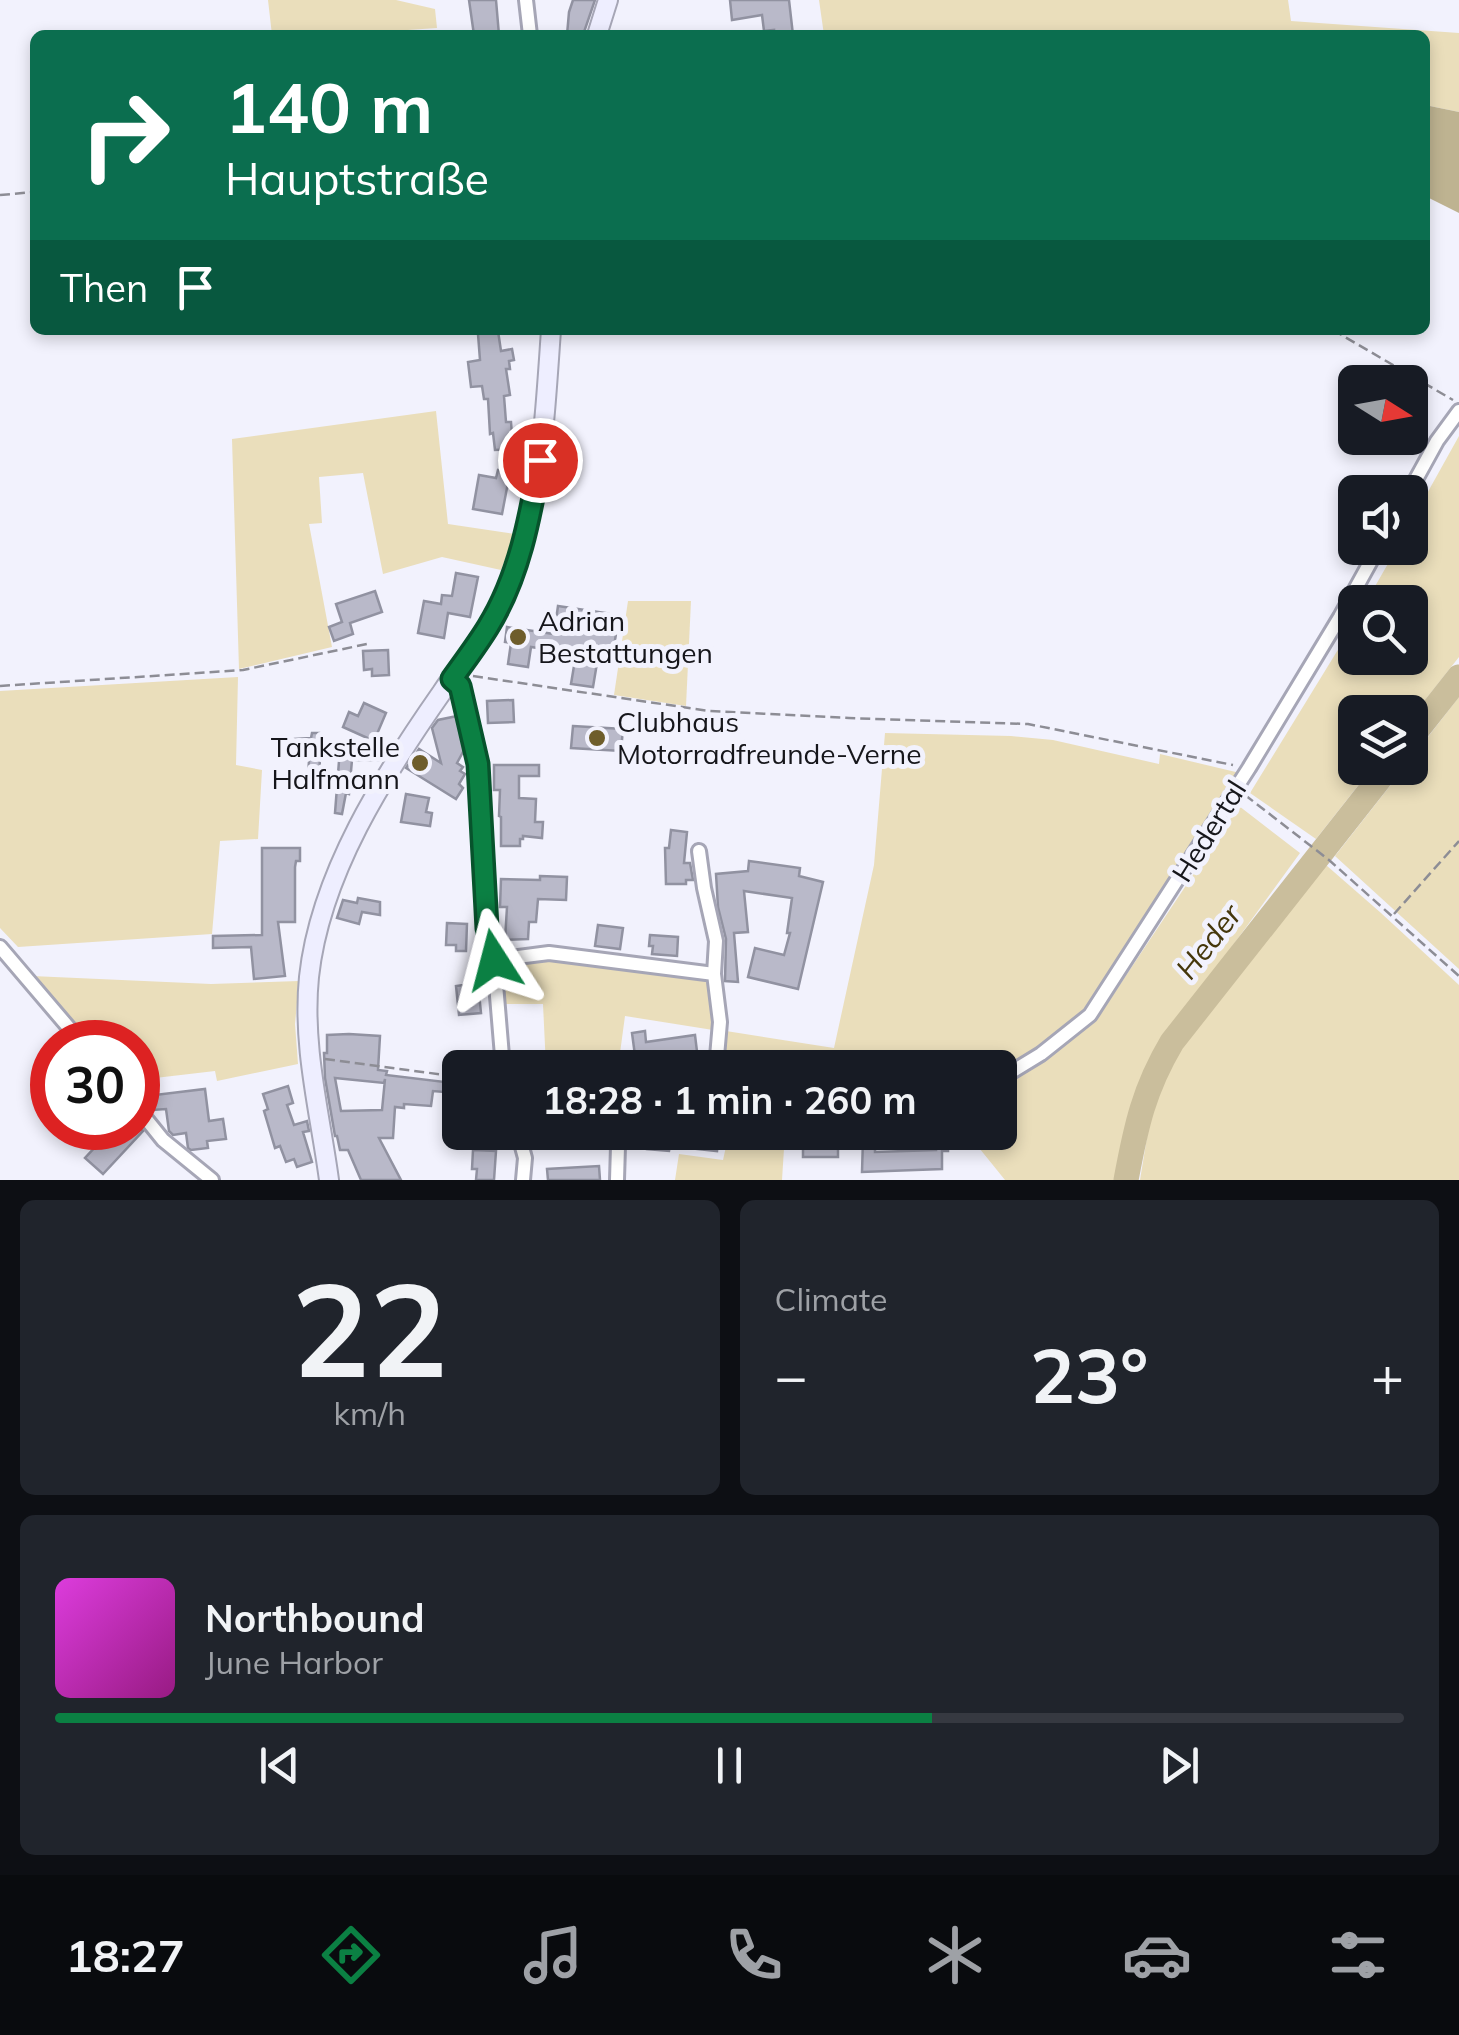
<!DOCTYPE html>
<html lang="en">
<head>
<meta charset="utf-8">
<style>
  :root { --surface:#171b24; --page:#20242c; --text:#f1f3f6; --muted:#9ea1a6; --line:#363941; --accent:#0b8043 }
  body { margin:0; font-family:Mulish,sans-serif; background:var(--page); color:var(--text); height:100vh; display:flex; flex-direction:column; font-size:38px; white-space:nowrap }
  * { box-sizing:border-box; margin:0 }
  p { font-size:32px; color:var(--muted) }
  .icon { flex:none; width:55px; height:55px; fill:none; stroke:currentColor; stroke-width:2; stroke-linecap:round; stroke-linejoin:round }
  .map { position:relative; height:1180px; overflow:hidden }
  .side { display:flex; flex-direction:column; gap:20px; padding:20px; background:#0d0f14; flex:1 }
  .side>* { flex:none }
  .top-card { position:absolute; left:30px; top:30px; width:1400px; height:305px; border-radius:15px; box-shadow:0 5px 15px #0003; background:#0b6e4f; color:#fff; overflow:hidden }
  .needle { width:65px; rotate:101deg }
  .fabs { position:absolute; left:1338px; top:365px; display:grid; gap:20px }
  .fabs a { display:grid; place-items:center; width:90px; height:90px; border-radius:15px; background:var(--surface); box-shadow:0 5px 15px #0003; font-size:50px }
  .speed { position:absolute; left:30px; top:1020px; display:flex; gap:20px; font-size:50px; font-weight:700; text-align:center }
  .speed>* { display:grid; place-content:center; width:130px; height:130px; border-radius:50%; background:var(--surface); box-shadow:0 5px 15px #0003; line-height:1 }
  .speed .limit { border:15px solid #d22; background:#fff; color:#111 }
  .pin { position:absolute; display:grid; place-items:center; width:85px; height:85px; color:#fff; margin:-42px; border:5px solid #fff; border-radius:50%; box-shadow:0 2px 10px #0007 }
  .me { position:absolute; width:110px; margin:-55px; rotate:351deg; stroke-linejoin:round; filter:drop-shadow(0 0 8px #0008) }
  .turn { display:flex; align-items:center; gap:35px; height:210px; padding:0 30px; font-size:45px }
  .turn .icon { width:130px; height:130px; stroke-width:2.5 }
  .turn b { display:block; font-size:70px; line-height:85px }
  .then { display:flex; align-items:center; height:95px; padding:0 30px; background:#0003; gap:20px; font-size:38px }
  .big { font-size:75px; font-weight:700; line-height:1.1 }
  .side .card { flex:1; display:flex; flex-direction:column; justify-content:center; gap:15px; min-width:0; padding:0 35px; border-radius:15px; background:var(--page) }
  .side .dial { align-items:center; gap:0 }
  .dial b { font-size:130px; line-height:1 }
  .song { display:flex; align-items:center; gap:30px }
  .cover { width:120px; height:120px; border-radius:15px; background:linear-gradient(135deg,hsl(300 70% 55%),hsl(310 70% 35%)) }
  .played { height:10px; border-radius:5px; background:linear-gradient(90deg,var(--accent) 65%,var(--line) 65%) }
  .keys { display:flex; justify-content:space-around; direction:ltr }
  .heat { display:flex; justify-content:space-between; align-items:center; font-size:55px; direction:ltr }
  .side .tiles { flex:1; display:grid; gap:20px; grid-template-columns:1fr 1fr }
  .card:last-child { grid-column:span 2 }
  .trip { position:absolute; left:442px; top:1050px; width:575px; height:100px; border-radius:15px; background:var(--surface); box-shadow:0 5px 15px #0003; font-weight:700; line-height:100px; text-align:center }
  .tabs { display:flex; height:160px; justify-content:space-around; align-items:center; background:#090b0e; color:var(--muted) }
  .tabs .icon { width:70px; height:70px }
  .tabs .current { color:var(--accent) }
  .tabs b { font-size:45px; color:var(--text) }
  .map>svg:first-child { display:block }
  .green { fill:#eadebb }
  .forest { fill:#beb391 }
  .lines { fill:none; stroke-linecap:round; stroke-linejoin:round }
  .river { stroke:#cabe9c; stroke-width:25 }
  .building { fill:#b9b9c9; stroke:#9192a1; stroke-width:2.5; fill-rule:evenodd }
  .street-casing { stroke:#a6a6b6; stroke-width:18 }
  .secondary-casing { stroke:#a6a6b6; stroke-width:22 }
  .path { stroke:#8d8d95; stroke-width:2.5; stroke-dasharray:10 5; stroke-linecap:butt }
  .street { stroke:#fff; stroke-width:12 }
  .secondary { stroke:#eef; stroke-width:18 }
  .route-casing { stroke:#07532c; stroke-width:25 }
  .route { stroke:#0b8043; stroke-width:18 }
  .poi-dot { fill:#6e5d2b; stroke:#f2f2fd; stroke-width:4 }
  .labels { text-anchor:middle; stroke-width:10; stroke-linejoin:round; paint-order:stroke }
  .poi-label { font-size:28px; fill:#16161b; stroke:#f2f2fd; text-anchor:start }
  .street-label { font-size:28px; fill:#16161b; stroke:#f2f2fd }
  .water-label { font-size:30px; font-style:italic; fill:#45370b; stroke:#f2f2fd }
</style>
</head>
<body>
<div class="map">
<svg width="1459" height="1180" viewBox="0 0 1459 1180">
  <rect width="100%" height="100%" fill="#f2f2fd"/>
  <g class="green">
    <polygon points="268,0 396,0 435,9 437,28 408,30 408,35 272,35"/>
    <polygon points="819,0 1288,0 1291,21 1459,33 1459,112 1425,105 1425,35 824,35"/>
    <polygon points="436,411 448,524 515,534 501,570 442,557 383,574 363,473 319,477 322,523 309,524 332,647 239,669 232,439"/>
    <polygon points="1459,436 1459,657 1410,719 1410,712 1355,712 1355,768 1372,768 1316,839 1250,793 1355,622 1355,658 1410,658 1410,602 1366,602 1397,548 1410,548 1410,524"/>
    <polygon points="628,601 691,601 686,706 614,695"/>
    <polygon points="238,677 236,765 262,770 258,839 220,841 212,934 18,947 0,928 0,691"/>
    <polygon points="1459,697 1459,969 1335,856 1404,768 1410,768 1410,760"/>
    <polygon points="885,733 1011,736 1053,740 1159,764 1160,754 1240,773 1081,1014 1039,1047 1000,1070 1000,1068 724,1068 726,1031 834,1048 874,865"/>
    <polygon points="1239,806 1300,853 1167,1036 1148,1069 1129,1122 1119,1180 1005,1180 967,1133 1000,1132 1000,1087 1045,1059 1095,1022"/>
    <polygon points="1326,865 1381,913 1459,985 1459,1180 1140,1180 1149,1125 1162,1081 1183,1045"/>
    <polygon points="554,958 695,975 706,980 711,995 713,1030 625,1016 620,1053 620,1067 546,1067 543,1004 504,1004 504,967 511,961"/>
    <polygon points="32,976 211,984 299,981 295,1024 298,1064 217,1081 215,1071 138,1080 138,1042 89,1042"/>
    <polygon points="729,1133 785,1133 782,1180 675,1180 679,1154 723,1160"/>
  </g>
  <polygon class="forest" points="1425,105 1459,112 1459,213 1425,196"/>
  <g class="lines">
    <g class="river">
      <polyline points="1410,739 1459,677"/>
      <path d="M1126,1180c10,-54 18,-91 46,-138l216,-274"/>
    </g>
  </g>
  <g class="building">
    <polygon points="469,0 496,0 499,35 474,35"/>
    <polygon points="573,0 595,0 583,35 567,35 569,12"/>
    <polygon points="730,0 789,0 793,35 774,35 774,30 764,31 762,15 732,20"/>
    <polygon points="498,331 501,351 512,349 514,360 509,361 510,369 506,369 510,395 504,396 506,422 511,422 513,449 495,450 493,433 490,434 488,399 484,399 482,386 471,387 468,362 480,360 478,334"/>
    <polygon points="498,470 510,472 502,514 473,509 479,475 496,478"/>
    <polygon points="456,573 478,577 470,617 448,613 444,638 418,633 424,601 441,604 442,595 452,596"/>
    <polygon points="375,591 382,612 350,623 353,634 334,641 329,627 342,622 336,604"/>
    <polygon points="558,606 619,615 612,659 598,657 593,687 571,684 576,654 531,647 528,667 508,664 511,643 505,642 507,627 554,634"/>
    <polygon points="388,650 389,675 372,676 372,669 364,670 363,651"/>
    <polygon points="513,700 514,722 488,723 487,701"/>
    <polygon points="364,703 386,713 374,741 343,727 349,712 358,716"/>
    <polygon points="457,716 464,750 457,763 463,767 460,771 465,774 459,784 463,788 456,799 406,768 419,749 441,763 432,728 438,720"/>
    <polygon points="573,726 623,729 621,751 571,748"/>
    <polygon points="312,733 319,733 320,774 308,773 310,750 295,750 295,739 311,738"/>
    <polygon points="386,747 380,760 352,760 349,794 346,793 342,814 335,813 340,748"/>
    <polygon points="494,765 539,765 539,776 519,776 519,798 536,799 535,822 543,822 542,838 523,836 523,839 520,839 520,846 501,846 501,817 499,816 500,790 494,790"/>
    <polygon points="406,794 429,798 426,812 432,813 430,826 401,822"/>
    <polygon points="671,830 687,832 684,863 690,863 693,880 686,880 686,884 666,884 665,848 669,848"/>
    <polygon points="262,848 300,848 300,861 296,861 295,867 295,922 278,922 285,976 254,979 251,947 213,948 213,936 262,935"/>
    <polygon points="749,861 800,868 799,876 823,882 798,989 748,977 755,948 784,955 790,933 787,933 792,898 744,891 748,932 734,933 738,982 725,981 726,939 718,907 716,874 748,871"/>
    <polygon points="540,876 567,877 566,900 538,899 536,922 529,922 528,939 505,940 507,907 500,907 501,879 540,880"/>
    <polygon points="358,898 380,902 380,915 362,912 359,924 337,918 343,900 357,903"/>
    <polygon points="447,923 467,924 466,951 456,951 456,945 446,945"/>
    <polygon points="598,925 623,928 620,949 595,946"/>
    <polygon points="650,935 678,937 677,956 652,954 653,946 649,946"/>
    <polygon points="478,983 481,1013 459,1015 456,986"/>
    <polygon points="645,1031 646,1042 695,1035 699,1068 675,1068 673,1058 636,1063 632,1033"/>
    <path d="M349,1034l31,2 -2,34 9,1 -1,4 59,7 -1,10 -11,-1 -2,15 -27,-2v4l-9,-1 -2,31h-14l22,42h-40l-13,-30h-8l-3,-14h-2l-10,-58 -1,-25h3v-18zM335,1078l49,5 1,-4 -3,31 -41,1z"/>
    <polygon points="288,1086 293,1103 287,1105 294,1125 307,1121 309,1131 303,1132 312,1162 297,1167 294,1159 286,1162 280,1146 275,1148 264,1111 268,1109 263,1094"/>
    <polygon points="205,1089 209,1121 223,1119 226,1139 207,1141 208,1148 191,1150 188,1148 186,1133 173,1135 169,1131 166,1109 152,1110 145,1102 138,1099 138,1097"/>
    <polygon points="102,1128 140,1128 143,1131 103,1174 85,1158 96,1146 90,1141"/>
    <polygon points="648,1132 719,1132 717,1151 670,1146 669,1151 647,1149"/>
    <polygon points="936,1132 948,1132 948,1151 942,1151 942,1169 862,1172 863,1139 875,1139 875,1152 936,1150"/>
    <rect x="803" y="1133" width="35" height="24"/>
    <polygon points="473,1150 496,1151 494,1180 476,1180 477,1169 472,1169"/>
    <polygon points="599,1166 600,1180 548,1180 547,1169"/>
  </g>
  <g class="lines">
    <g class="street-casing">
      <g id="street">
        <polyline points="526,0 530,35"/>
        <polyline points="1409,492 1437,441 1459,411"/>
        <polyline points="452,679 460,686 478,764 487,927 494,960 503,1068"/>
        <polyline points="699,851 704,888 716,941 714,974"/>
        <polyline points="0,947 81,1042"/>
        <polyline points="494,960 549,953 714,974 720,1022 716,1068"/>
        <polyline points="1000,1079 1041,1054 1090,1015 1249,768 1340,617 1378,548"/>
        <polyline points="138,1109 163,1140 212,1180"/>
        <polyline points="518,1132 525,1158 523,1180"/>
        <polyline points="617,1180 618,1146 621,1132"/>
      </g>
    </g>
    <g class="secondary-casing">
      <g id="secondary">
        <polyline points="597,35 608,0"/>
        <path d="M329,1180c-9,-67 -27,-134 -20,-203 11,-103 75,-202 133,-285 15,-23 34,-44 48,-68 50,-89 54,-195 61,-294"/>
      </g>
    </g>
    <g class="path">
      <polyline points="0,195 35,192"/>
      <polyline points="1333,330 1453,400"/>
      <polyline points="473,676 709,711 849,718 1028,724 1233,765"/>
      <polyline points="0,686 243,670 367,644"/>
      <polyline points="1245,795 1329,860 1459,976"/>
      <polyline points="1394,914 1459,841"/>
      <polyline points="325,1059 460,1077"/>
    </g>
    <use href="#street" class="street"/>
    <use href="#secondary" class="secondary"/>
  </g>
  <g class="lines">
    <g class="route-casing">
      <path id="route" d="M494,960l-7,-32 -9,-164 -18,-78 -8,-7c12,-17 25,-34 36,-52 31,-50 42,-110 52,-167"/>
    </g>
    <use href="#route" class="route"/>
  </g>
  <g class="poi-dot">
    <circle cx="518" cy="637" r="10"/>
    <circle cx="597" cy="738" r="10"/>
    <circle cx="420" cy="763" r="10"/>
  </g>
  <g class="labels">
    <g class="poi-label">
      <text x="538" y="631">Adrian<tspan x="538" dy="32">Bestattungen</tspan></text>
      <text x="617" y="732">Clubhaus<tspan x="617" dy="32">Motorradfreunde-Verne</tspan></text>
      <text x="400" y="757" text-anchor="end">Tankstelle<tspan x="400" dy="32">Halfmann</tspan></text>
    </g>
    <g class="street-label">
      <text transform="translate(1209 831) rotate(-58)" y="10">Hedertal</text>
    </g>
    <g class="water-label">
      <text transform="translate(1209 942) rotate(-52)" y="10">Heder</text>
    </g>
  </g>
</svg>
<div class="fabs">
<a><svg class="needle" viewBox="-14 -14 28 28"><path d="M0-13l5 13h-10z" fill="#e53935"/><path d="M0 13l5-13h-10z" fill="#9ea1a6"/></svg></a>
<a><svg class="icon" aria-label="sound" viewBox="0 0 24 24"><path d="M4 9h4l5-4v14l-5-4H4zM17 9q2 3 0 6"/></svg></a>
<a><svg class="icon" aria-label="search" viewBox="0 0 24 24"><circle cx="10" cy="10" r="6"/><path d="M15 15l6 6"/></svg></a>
<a><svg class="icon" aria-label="layers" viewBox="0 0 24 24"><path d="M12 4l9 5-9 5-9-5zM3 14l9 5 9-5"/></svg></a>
</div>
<div class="speed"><div class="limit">30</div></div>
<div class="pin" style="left:540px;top:460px;background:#d93025"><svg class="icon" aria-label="arrive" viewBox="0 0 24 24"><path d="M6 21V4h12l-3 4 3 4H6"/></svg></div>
<svg class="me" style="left:494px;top:960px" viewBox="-20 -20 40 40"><path d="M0-17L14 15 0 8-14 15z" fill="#0b8043" stroke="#fff" stroke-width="4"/></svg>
<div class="trip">18:28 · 1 min · 260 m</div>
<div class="top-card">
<div class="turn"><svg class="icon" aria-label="right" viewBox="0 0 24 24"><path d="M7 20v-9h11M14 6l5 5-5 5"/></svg><div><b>140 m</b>Hauptstraße</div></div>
<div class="then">Then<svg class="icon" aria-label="arrive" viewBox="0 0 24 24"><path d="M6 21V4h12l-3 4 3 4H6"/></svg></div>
</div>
</div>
<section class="side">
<div class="tiles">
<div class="card dial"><b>22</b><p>km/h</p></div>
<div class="card"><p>Climate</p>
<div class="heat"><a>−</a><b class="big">23°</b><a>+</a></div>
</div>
<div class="card">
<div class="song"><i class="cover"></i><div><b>Northbound</b><p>June Harbor</p></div></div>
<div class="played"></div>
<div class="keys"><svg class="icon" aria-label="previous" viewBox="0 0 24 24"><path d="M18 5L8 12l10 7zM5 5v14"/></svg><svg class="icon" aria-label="pause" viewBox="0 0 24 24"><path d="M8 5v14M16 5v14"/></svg><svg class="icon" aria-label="next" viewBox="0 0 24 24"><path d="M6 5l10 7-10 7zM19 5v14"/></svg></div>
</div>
</div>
</section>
<nav class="tabs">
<b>18:27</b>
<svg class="icon current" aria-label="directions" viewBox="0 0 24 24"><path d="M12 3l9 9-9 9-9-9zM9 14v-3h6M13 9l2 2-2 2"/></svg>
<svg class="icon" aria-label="music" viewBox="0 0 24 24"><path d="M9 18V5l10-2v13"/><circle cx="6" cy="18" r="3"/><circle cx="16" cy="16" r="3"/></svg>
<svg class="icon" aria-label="phone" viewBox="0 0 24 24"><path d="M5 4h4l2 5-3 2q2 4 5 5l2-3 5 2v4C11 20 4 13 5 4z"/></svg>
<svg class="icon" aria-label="climate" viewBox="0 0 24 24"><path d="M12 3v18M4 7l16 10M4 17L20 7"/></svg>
<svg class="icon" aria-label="car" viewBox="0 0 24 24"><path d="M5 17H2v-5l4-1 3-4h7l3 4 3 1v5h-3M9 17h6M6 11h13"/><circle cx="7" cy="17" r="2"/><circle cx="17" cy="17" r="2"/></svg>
<svg class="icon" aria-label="filters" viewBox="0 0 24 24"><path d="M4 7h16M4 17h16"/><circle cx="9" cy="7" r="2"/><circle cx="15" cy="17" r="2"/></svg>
</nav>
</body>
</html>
